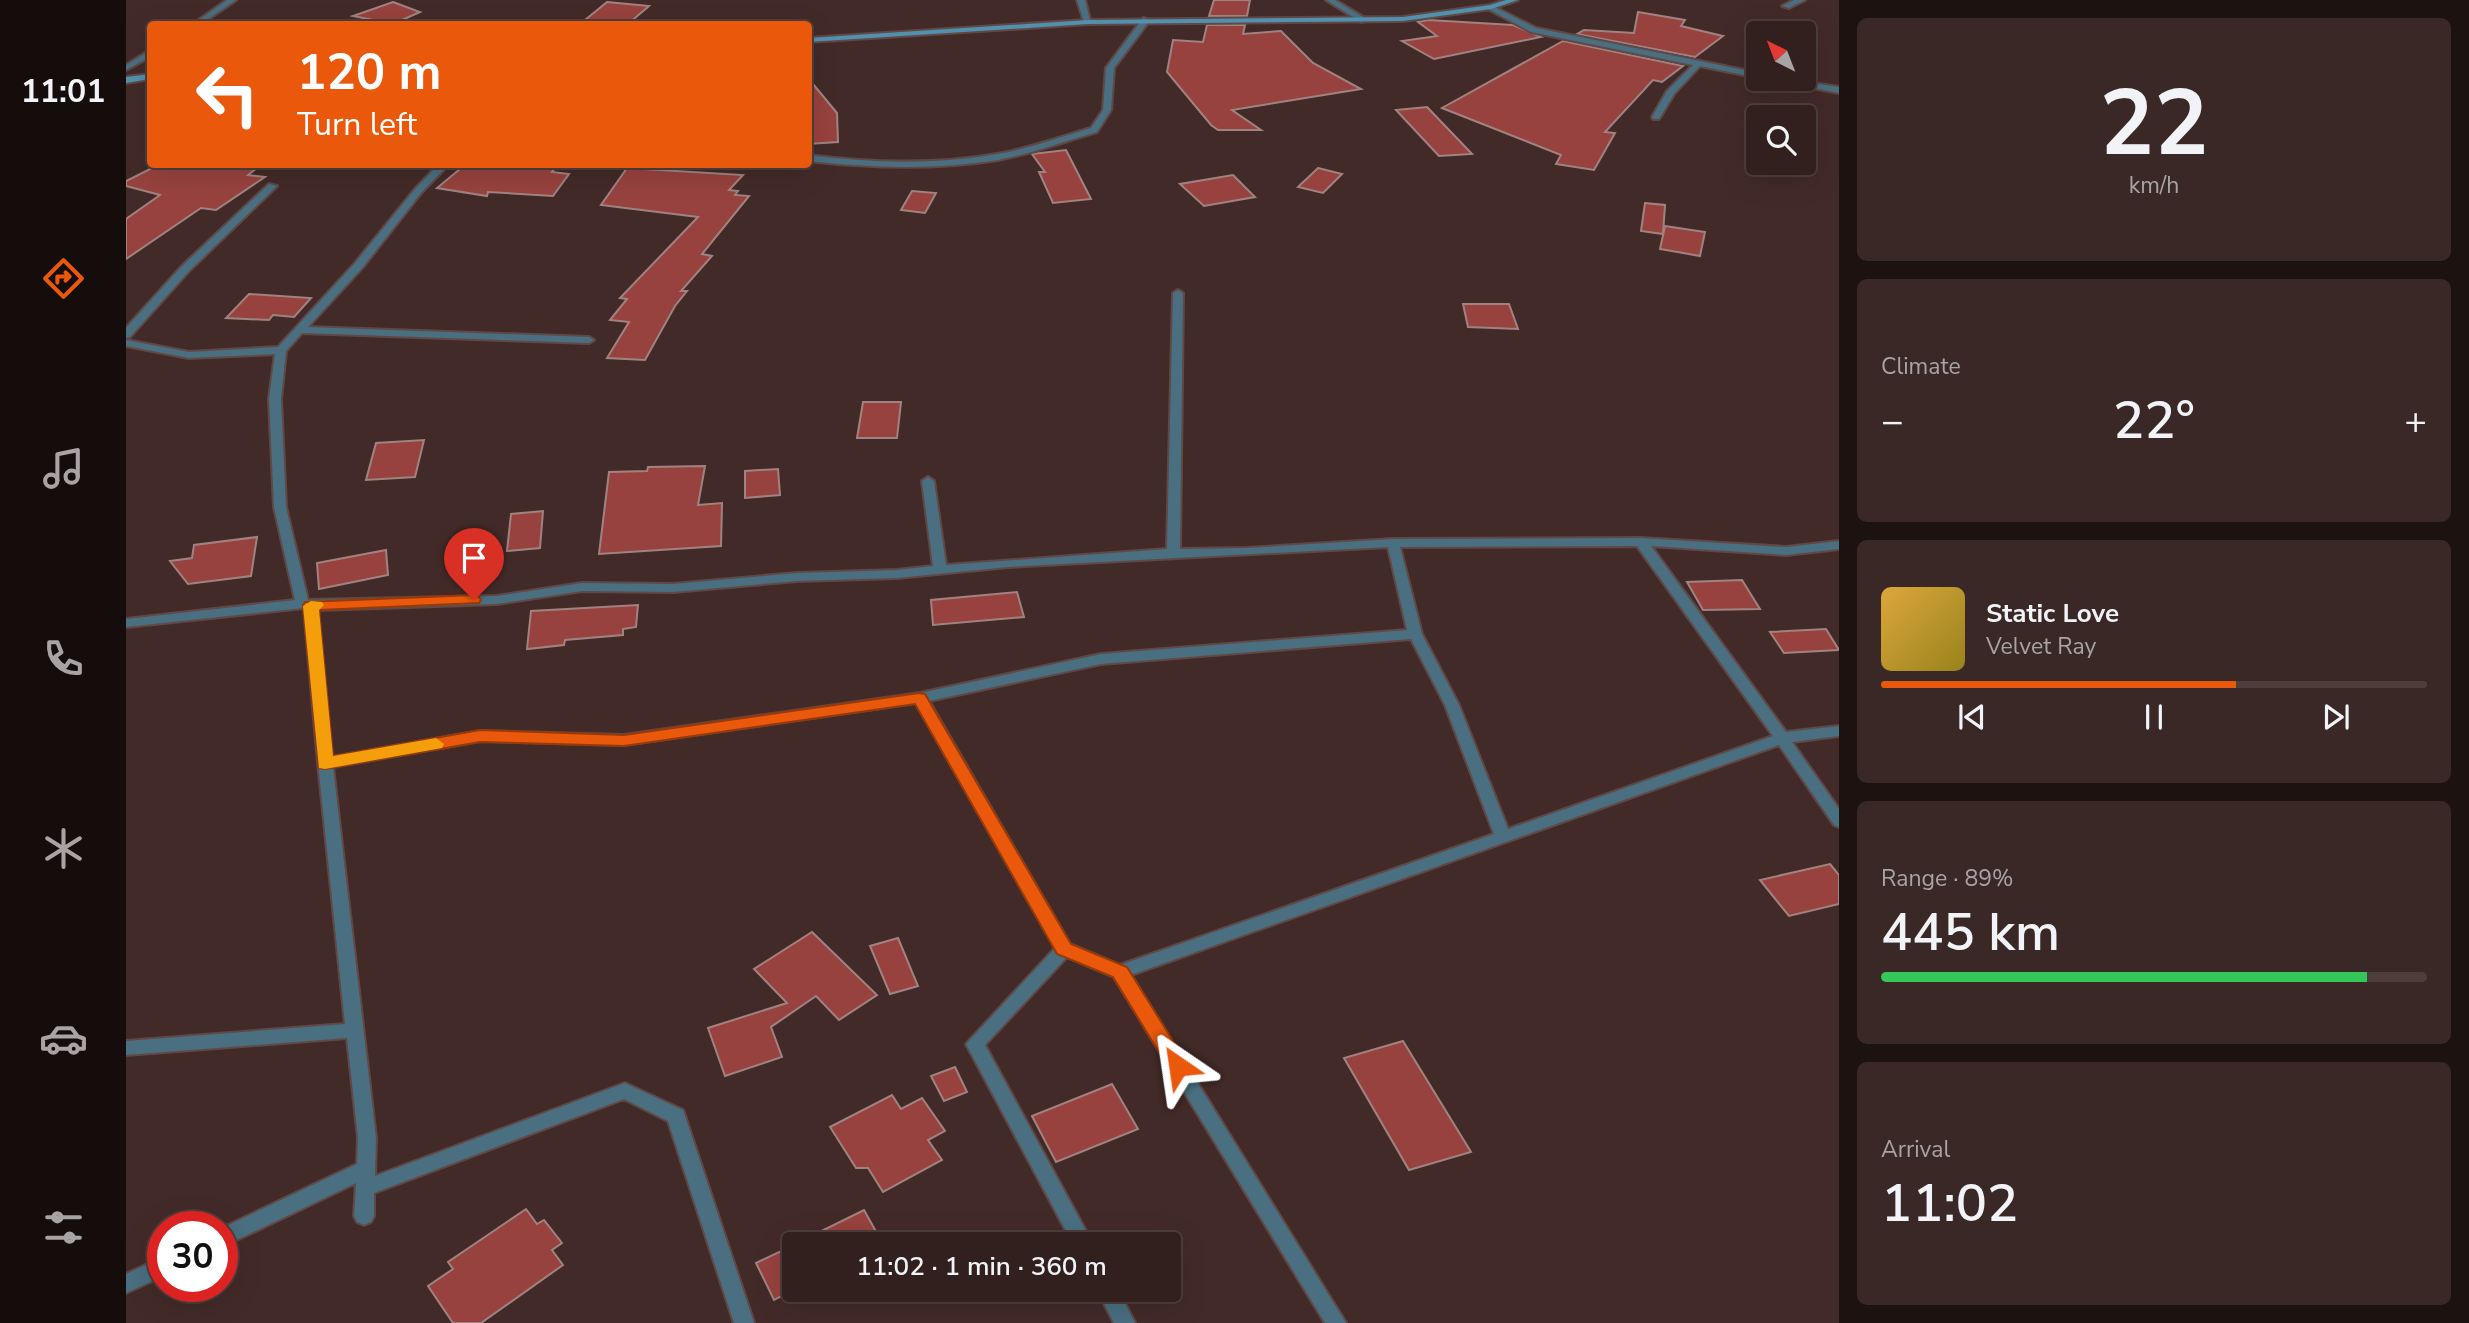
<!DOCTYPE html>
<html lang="en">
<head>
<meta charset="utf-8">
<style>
  :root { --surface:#32201e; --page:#3a2827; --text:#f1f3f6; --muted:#a8a3a4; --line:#4d3e3c; --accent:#ea580c }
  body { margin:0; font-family:"Nunito Sans",sans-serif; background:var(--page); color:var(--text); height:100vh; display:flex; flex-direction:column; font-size:26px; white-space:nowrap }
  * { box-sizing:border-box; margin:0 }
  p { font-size:23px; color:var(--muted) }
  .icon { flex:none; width:38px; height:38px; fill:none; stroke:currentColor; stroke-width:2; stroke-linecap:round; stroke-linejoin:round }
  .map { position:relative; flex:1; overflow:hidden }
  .drawer { display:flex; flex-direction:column; gap:18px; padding:18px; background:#1c1210; width:630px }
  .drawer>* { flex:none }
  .top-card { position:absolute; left:21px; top:21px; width:665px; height:147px; border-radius:7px; box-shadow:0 7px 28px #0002,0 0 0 2px var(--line); background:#ea580c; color:#fff; overflow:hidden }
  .needle { width:46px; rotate:318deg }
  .fabs { position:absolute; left:1620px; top:21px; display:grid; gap:14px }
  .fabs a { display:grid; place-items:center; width:70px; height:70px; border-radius:7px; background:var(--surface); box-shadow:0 7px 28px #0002,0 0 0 2px var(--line); font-size:35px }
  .speed { position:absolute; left:21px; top:1211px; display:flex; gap:14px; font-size:35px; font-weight:700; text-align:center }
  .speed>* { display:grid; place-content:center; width:91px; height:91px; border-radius:50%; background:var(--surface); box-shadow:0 7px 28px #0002,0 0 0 2px var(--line); line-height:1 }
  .speed .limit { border:10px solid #d22; background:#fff; color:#111 }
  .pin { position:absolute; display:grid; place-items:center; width:60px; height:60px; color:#fff; margin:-72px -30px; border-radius:50% 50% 50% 0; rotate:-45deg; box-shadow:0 0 7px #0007 }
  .pin .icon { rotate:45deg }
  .me { position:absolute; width:77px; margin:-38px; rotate:328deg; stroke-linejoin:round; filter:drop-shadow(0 0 5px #0008) }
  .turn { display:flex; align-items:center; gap:24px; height:147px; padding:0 35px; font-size:32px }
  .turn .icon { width:91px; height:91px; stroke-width:2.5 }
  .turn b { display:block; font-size:49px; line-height:60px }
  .big { font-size:52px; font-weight:600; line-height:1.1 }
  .drawer .widget { flex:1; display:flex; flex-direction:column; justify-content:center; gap:10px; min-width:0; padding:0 24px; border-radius:10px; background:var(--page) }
  .drawer .dial { align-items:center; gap:0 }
  .dial b { font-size:91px; line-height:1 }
  .song { display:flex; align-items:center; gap:21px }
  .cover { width:84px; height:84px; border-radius:10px; background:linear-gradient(135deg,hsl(40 70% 55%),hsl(50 70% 35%)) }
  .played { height:7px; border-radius:4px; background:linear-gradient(90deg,var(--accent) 65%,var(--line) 65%) }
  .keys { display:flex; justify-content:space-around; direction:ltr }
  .heat { display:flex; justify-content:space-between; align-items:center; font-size:38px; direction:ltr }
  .charge { height:10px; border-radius:5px; background:linear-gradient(90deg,#34c759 89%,var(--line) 0) }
  .trip { position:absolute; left:656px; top:1232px; width:399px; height:70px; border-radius:7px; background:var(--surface); box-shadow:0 7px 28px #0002,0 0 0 2px var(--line); font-weight:600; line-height:70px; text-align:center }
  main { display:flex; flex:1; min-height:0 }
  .dock { display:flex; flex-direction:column; width:126px; justify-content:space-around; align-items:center; background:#140d0c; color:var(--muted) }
  .dock .icon { width:49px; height:49px }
  .dock .selected { color:var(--accent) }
  .dock b { font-size:32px; color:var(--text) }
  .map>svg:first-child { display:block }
  .building { fill:#97423e; stroke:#a08381; stroke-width:2 }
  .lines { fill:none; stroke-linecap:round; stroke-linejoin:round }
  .street-casing { stroke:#5f4846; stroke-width:4 }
  .secondary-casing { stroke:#5f4846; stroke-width:4 }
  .street { fill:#496f81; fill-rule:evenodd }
  .secondary { fill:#5291ae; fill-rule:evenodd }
  .route { fill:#ea580c; stroke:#983908; stroke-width:2 }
  .slow { fill:#f59e0b }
</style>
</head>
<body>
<main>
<nav class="dock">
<b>11:01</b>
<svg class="icon selected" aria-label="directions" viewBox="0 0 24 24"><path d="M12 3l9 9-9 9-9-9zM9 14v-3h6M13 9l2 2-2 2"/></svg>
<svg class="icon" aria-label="music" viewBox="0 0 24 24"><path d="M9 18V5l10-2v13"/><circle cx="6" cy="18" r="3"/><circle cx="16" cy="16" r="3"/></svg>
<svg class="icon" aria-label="phone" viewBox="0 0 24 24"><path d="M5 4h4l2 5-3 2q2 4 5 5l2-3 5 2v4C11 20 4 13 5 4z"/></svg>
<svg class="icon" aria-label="climate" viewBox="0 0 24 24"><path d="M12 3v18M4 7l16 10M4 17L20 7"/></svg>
<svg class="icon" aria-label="car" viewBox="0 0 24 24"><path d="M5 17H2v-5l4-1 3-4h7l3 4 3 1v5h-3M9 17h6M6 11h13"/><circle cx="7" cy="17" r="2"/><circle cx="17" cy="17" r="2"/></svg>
<svg class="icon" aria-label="filters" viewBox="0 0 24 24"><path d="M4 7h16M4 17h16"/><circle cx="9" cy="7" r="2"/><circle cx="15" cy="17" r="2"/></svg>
</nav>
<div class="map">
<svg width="1713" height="1323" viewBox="0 0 1713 1323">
  <rect width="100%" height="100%" fill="#422a28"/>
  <g class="building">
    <polygon points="1088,0 1124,0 1121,16 1083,16"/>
    <polygon points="267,2 294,12 267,24 227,16"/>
    <polygon points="481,2 523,6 502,24 459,20"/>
    <polygon points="1512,12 1559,20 1555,26 1597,36 1569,57 1451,34 1458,30 1508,33"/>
    <polygon points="1302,20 1387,25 1415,37 1308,59 1276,41 1311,36 1292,22"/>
    <polygon points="1081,25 1119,25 1117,34 1155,31 1187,63 1235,89 1106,110 1135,130 1092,130 1085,125 1041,72 1047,40 1077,42"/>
    <polygon points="1437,41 1557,66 1536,82 1527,80 1479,132 1489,133 1468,170 1430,164 1435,155 1316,108"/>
    <polygon points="682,78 711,113 712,142 682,144"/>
    <polygon points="1301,107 1346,154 1313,156 1270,110"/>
    <polygon points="940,150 965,199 927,203 913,172 919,172 906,154"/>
    <polygon points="34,164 136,164 122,175 139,177 90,210 75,208 0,259 0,219 34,195 0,186 0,181"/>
    <polygon points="340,164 406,164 430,167 426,172 443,174 427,196 362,192 361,196 311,188"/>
    <polygon points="501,168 617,175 603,190 612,191 609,195 623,196 576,254 586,256 555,291 561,291 549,306 519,360 481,358 503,322 484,320 501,299 494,298 572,217 475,205"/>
    <polygon points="1192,168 1216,174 1197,193 1172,187"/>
    <polygon points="1107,175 1129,197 1078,206 1054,184"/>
    <polygon points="786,191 810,193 799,213 775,210"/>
    <polygon points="1519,203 1539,205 1537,234 1515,231"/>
    <polygon points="1539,226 1579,232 1574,256 1534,249"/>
    <polygon points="123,294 185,298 168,317 147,315 143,320 100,318"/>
    <polygon points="1337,304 1383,304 1392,329 1342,327"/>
    <polygon points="737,402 775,402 771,438 731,438"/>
    <polygon points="298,440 289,477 240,480 250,443"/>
    <polygon points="579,466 572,505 596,503 595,546 473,554 483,472 521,471 522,467"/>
    <polygon points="652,469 654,495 619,498 619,471"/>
    <polygon points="417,511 414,548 381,551 385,514"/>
    <polygon points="131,537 125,576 62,584 44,561 66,558 68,545"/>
    <polygon points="260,550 262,575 193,589 191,563"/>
    <polygon points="1616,580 1634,609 1577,610 1561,582"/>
    <polygon points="891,592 898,617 807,625 805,600"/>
    <polygon points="512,605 510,627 497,629 497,635 439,640 438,645 401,649 405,611"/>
    <polygon points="1700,629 1713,650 1658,653 1644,632"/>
    <polygon points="1704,864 1713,875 1713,904 1663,916 1634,880"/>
    <polygon points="686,932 751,995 713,1020 690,996 645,1027 656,1057 599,1076 582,1028 661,1003 628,969"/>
    <polygon points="772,938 792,986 764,994 744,946"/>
    <polygon points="1277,1041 1345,1152 1283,1170 1218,1058"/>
    <polygon points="829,1067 841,1092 818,1101 805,1076"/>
    <polygon points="986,1084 1012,1129 930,1162 906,1116"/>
    <polygon points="766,1095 775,1109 796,1098 819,1131 802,1140 816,1160 757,1192 742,1168 730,1168 704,1127"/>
    <polygon points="400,1209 411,1224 418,1220 436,1243 426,1250 437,1265 355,1323 327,1323 302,1286 327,1269 322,1262"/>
    <polygon points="738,1210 757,1244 669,1244"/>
    <polygon points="668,1245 668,1290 648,1300 630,1263"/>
  </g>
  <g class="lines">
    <g class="street-casing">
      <g id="street">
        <polygon points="101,0 110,0 75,24 67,24"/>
        <polygon points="951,0 959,0 965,24 958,22"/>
        <polygon points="1200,0 1209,0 1242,20 1235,22"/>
        <polygon points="1668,0 1679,0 1663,8 1656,6"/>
        <polygon points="1365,5 1410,28 1633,73 1633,78 1574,66 1548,94 1533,119 1527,119 1526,117 1541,91 1567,65 1405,32 1362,9 1361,7"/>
        <path d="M1017,18l7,2 -36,48 -3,42 -14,22c-32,9 -66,22 -99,28 -62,10 -127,8 -190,1v-6c62,8 127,10 189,-1 31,-5 63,-17 94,-26l12,-18 3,-42z"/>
        <polygon points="21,52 24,52 24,57 0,70 0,65"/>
        <polygon points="1641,79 1659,79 1713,87 1713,93"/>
        <path d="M313,164h10l-28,29 -58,74 -55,60 281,10 5,3 -5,3 -287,-10 -16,18 -5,48 5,108 22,93 189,-4 85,-13 91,1 124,-11 100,-3 36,-4 -11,-85 6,-4 6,4 12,84 221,-16 6,-256 5,-3 5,3 -3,256 67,-1 146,-9 248,-1 145,9 53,-6v8l-53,6 -135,-9 135,186 53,-6v10l-47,6 47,67v18l-5,-2 -55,-80 -648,230 215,348h-21l-211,-346 -47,-20 -82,88 108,199h-20l-107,-200 89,-96 -139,-245 -292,42 -144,-4 -147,26 43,371 -1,38 250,-93 6,3 52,24 71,213h-20l-66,-202 -44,-22 -250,94v23l-3,6 -7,3 -7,-3 -3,-6 2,-33 -134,64v-19l135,-64 1,-26 -11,-100 -221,17v-14l219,-17 -27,-261 -14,-155 -178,19v-8l169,-19 -21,-93 -5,-108 6,-45 -86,4 -63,-12v-6l63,12 89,-5 77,-84 60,-74zM1511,546l136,190 -265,93 -49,-124 -37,-71 -22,-87zM1262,547l19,83 -306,24 -181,39 -296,42 -144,-4 -148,26 -14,-147 179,-6 85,-13 91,1 124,-11 100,-3 111,-11zM1285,639l34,66 49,129 -374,131 -50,-21 -141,-243 172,-37z"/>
        <polygon points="143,184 151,186 63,271 4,337 0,338 0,328 55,267"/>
        <polygon points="37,1257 37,1276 0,1293 0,1274"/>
        <polygon points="971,1290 992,1290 1009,1323 988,1323"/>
      </g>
    </g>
    <g class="secondary-casing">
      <g id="secondary">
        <polygon points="1380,0 1392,0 1365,9 1277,21 962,24 682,42 682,38 962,20 1277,17 1364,5"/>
        <polygon points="24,74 24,79 0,83 0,77"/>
      </g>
    </g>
    <use href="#street" class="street"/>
    <use href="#secondary" class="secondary"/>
  </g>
  <polygon class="route" points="348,595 353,597 355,600 353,603 193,610 207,756 354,730 498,735 793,693 799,694 945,944 1001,967 1059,1060 1062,1066 1059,1072 1052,1075 1045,1072 987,977 931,954 789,704 498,746 354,742 199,769 193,768 177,606 179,602"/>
  <polygon class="slow" points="185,601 196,602 198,605 193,610 207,756 310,738 318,744 316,748 199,769 193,768 177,606"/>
</svg>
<div class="fabs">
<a><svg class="needle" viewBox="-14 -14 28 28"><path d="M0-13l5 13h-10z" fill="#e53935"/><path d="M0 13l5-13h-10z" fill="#a8a3a4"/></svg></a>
<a><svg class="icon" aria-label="search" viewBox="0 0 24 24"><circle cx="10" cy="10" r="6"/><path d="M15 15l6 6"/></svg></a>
</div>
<div class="speed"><div class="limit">30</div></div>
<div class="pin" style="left:348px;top:600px;background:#d93025"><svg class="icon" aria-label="arrive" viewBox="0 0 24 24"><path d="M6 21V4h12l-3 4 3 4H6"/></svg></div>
<svg class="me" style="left:1052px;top:1066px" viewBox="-20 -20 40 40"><path d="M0-17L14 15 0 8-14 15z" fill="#ea580c" stroke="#fff" stroke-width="4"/></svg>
<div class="trip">11:02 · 1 min · 360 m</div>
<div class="top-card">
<div class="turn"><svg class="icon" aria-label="left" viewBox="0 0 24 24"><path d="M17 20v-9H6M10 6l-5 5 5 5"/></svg><div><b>120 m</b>Turn left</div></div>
</div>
</div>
<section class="drawer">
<div class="widget dial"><b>22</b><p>km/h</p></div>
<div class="widget"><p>Climate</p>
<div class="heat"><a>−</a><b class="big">22°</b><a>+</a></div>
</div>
<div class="widget">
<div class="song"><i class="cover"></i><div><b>Static Love</b><p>Velvet Ray</p></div></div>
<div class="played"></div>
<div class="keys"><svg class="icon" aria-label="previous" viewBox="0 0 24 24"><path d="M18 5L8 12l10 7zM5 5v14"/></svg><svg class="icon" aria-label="pause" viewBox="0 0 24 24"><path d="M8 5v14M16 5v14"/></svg><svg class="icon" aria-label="next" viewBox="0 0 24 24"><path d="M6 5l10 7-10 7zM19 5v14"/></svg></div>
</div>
<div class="widget"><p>Range · 89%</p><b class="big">445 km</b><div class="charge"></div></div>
<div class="widget"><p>Arrival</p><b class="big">11:02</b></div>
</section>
</main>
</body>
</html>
